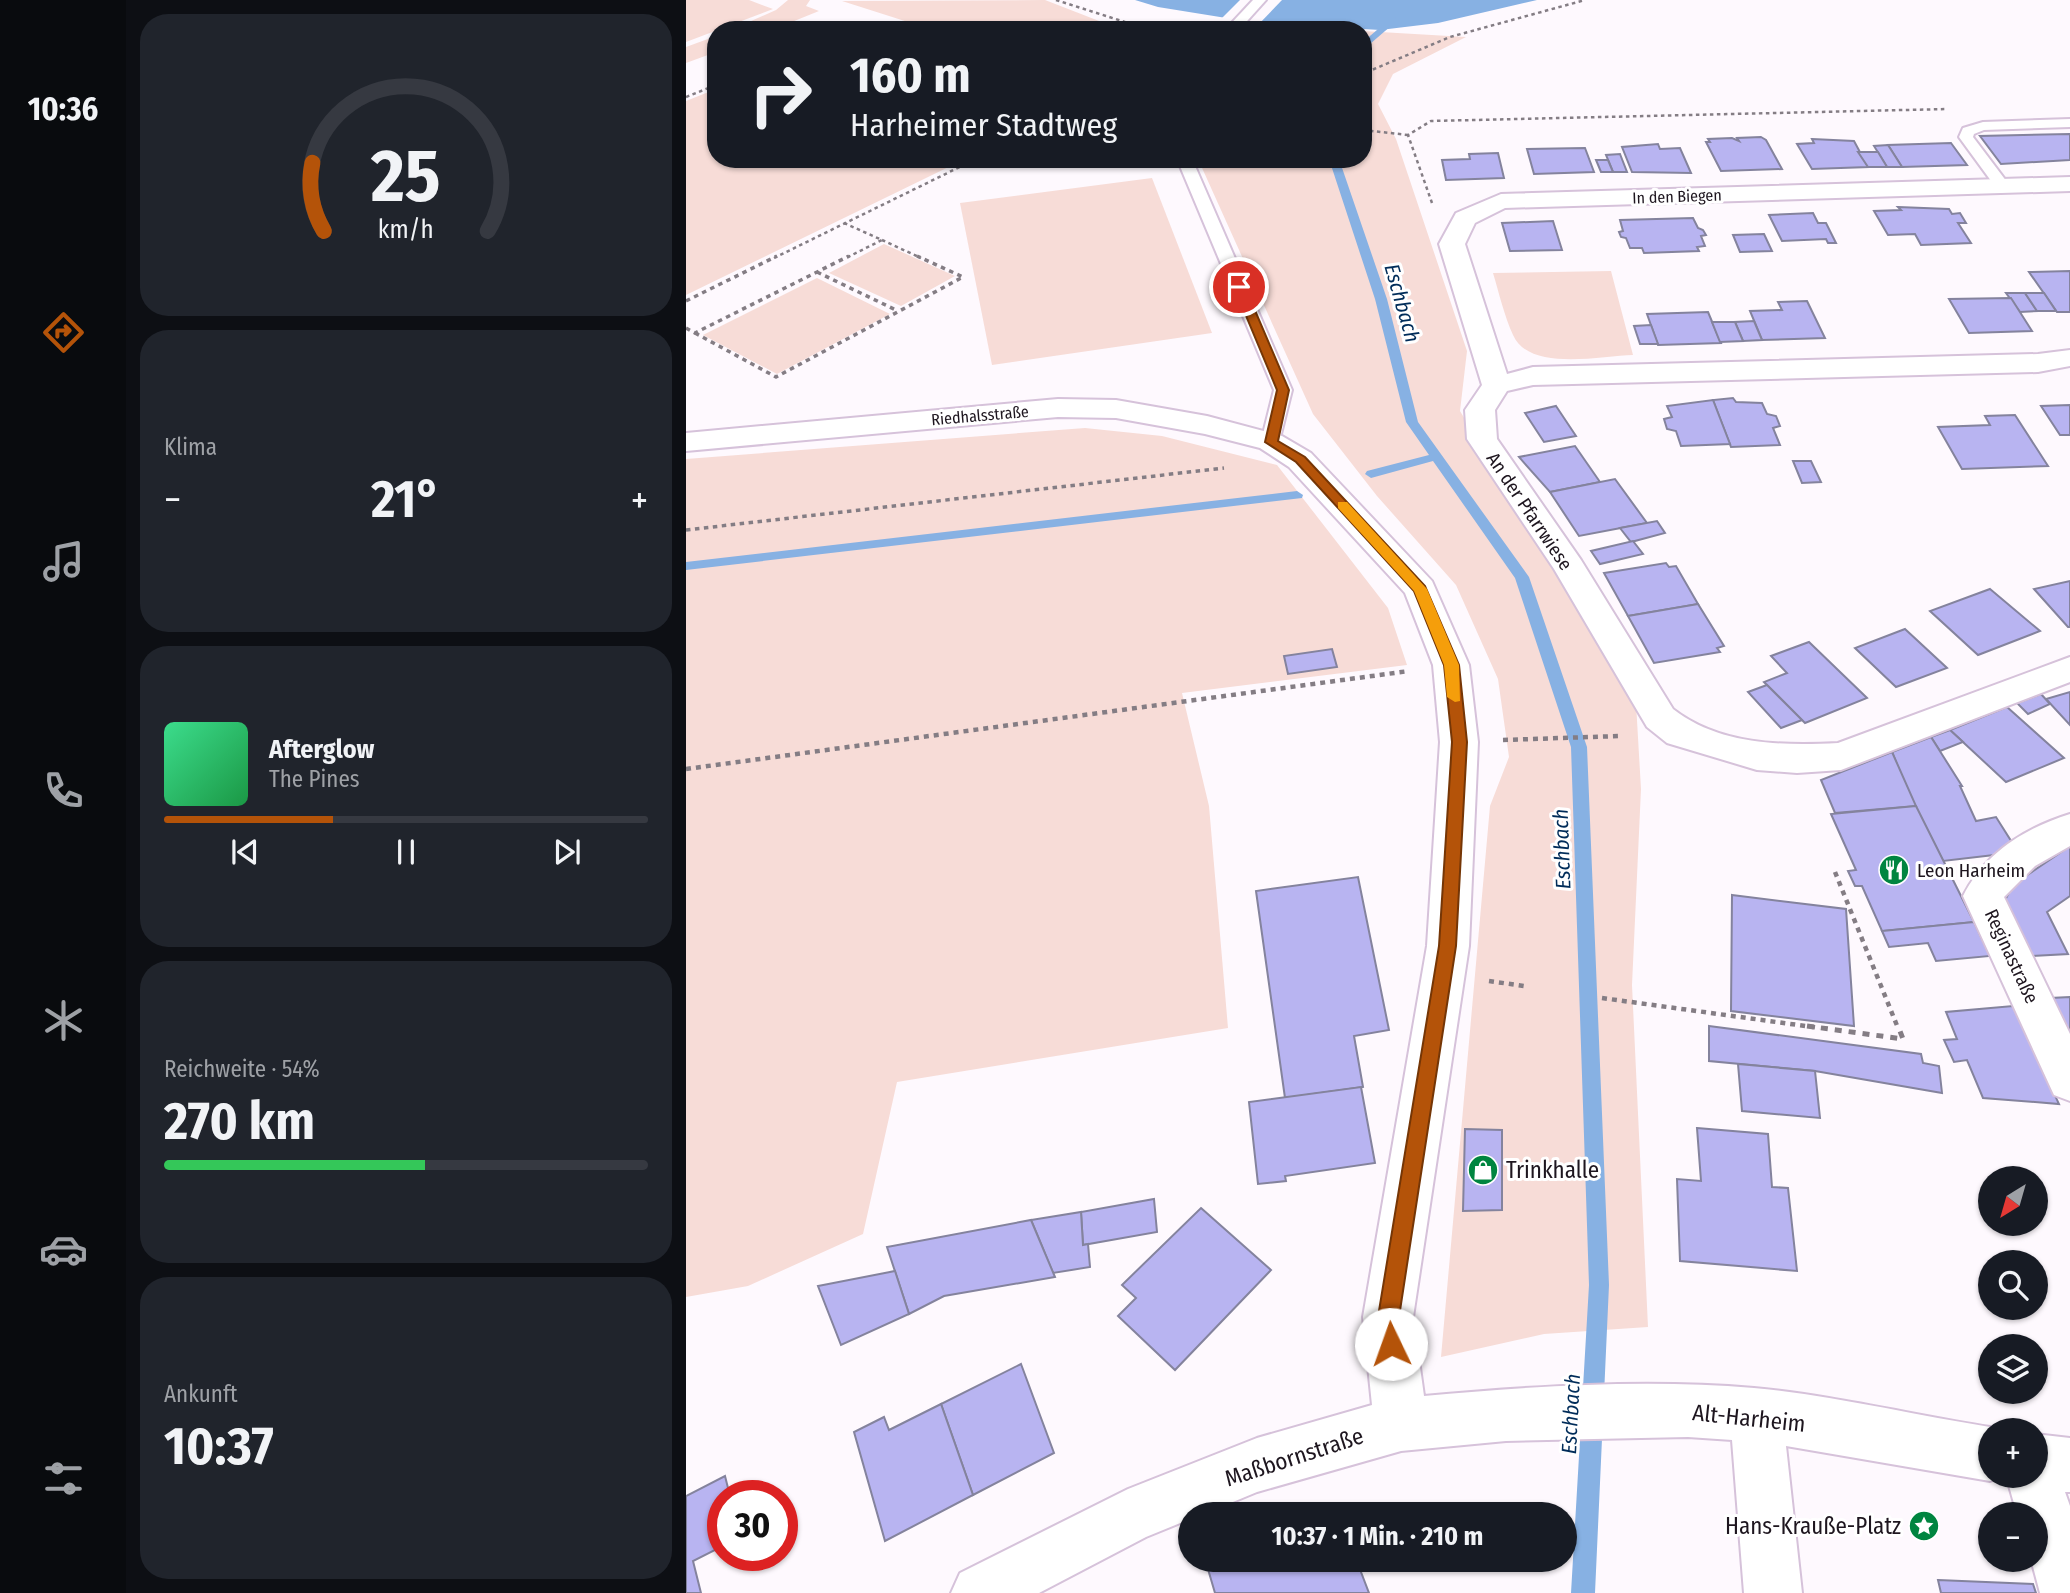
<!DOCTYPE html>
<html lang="de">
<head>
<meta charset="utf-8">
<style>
  :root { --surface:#171b24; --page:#20242c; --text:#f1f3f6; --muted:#9ea1a6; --line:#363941; --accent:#b45309 }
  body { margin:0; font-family:"Fira Sans Condensed",sans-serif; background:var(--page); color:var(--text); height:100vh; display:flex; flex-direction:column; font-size:26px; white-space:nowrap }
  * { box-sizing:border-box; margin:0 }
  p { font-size:23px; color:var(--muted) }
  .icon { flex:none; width:38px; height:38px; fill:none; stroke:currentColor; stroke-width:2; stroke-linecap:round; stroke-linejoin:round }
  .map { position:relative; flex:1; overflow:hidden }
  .sheet { display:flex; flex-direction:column; gap:14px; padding:14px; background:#0d0f14; width:560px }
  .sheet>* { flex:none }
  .top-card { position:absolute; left:21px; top:21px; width:665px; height:147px; border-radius:28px; box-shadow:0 2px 5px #0004; background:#171b24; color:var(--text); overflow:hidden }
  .needle { width:46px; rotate:217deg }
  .buttons { position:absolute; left:1292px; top:1166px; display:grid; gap:14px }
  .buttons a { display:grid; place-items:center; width:70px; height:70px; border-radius:50%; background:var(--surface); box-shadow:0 2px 5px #0004; font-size:35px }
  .speed { position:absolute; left:21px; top:1480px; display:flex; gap:14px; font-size:35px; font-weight:700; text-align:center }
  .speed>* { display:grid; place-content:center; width:91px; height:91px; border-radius:50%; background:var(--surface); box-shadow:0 2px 5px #0004; line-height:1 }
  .speed .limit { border:10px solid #d22; background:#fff; color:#111 }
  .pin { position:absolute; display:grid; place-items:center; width:60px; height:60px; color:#fff; margin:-30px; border:4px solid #fff; border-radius:50%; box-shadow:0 2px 7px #0007 }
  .me { position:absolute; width:77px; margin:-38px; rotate:357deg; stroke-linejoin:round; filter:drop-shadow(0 0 5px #0008) }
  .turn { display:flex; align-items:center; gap:24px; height:147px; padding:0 28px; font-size:32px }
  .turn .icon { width:91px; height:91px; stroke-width:2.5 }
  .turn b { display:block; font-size:49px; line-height:60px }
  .big { font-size:52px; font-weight:700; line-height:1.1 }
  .sheet .widget { flex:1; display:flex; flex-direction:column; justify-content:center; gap:10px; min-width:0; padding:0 24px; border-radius:28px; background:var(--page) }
  .sheet .dial { align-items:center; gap:0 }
  .dial svg { height:182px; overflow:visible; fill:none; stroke:var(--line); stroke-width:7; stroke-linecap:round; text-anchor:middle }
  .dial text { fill:var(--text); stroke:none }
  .song { display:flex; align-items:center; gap:21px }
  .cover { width:84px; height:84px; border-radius:10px; background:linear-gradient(135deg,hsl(150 70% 55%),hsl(140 70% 35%)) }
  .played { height:7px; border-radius:4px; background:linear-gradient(90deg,var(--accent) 35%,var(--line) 35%) }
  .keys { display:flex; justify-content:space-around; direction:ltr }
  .heat { display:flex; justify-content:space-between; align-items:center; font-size:38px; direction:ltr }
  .charge { height:10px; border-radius:5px; background:linear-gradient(90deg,#34c759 54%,var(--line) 0) }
  .trip { position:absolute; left:492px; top:1502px; width:399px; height:70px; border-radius:35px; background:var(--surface); box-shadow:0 2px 5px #0004; font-weight:700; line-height:70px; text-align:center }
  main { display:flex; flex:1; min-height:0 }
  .tabs { display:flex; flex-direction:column; width:126px; justify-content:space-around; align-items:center; background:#090b0e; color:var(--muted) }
  .tabs .icon { width:49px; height:49px }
  .tabs .selected { color:var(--accent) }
  .tabs b { font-size:32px; color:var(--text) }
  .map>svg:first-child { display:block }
  .green { fill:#f7dcd7 }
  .water { fill:#87b1e3 }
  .pier { fill:#fef9fe }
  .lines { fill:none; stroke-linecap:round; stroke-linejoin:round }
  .stream { fill:#87b1e3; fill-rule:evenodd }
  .building { fill:#b8b4f1; stroke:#84839d; stroke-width:2 }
  .service-casing { stroke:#d6c2da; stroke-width:4 }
  .minor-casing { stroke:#d6c2da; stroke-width:4 }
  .path-far3 { stroke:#847d84; stroke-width:2.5; stroke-dasharray:3.5 3.5; stroke-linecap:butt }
  .path-far2 { stroke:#847d84; stroke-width:3.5; stroke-dasharray:4.5 4.5; stroke-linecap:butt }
  .path-far1 { stroke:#847d84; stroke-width:4.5; stroke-dasharray:5 5; stroke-linecap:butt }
  .path { stroke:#847d84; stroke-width:5; stroke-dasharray:7 7; stroke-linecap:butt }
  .service { fill:#fff; fill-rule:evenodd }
  .minor { fill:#fff; fill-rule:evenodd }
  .route { fill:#b45309; stroke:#753606; stroke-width:2 }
  .slow { fill:#f59e0b }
  .labels { text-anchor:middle; stroke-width:6; stroke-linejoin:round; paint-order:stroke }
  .far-street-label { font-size:16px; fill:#1e161f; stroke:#fff }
  .street-label { font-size:19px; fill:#1e161f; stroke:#fff }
  .poi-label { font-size:19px; fill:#1e161f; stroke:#fff; text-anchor:start }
  .water-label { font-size:21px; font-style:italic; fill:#002c59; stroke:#fff }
  .near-poi-label { font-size:23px; fill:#1e161f; stroke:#fff; text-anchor:start }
  .near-street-label { font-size:23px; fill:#1e161f; stroke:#fff }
</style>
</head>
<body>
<main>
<nav class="tabs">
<b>10:36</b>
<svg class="icon selected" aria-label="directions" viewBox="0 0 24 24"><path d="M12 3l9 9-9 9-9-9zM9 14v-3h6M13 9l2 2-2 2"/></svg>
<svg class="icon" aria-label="music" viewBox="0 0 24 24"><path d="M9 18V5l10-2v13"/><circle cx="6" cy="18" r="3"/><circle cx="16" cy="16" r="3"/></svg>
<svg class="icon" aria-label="phone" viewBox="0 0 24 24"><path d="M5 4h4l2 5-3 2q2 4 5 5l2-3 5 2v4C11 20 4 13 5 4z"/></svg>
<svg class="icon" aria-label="climate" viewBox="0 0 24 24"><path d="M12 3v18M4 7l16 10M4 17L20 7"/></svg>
<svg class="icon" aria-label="car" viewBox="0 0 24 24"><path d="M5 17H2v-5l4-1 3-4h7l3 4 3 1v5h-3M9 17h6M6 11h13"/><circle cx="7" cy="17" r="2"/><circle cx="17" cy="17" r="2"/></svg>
<svg class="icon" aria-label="filters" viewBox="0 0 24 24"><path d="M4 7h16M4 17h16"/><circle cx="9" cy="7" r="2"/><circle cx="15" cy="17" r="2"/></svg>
</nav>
<section class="sheet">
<div class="widget dial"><svg viewBox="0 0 100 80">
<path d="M14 69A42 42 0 1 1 86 69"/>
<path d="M14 69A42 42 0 0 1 9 39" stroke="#b45309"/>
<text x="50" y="56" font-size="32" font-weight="700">25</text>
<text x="50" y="72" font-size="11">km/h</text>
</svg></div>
<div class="widget"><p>Klima</p>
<div class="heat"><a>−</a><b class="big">21°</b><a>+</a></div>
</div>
<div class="widget">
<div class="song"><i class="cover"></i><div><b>Afterglow</b><p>The Pines</p></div></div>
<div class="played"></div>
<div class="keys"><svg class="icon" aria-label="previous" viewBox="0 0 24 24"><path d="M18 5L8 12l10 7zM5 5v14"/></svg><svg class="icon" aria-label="pause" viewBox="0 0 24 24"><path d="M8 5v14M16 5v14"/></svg><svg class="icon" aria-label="next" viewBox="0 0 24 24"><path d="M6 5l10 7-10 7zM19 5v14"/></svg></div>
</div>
<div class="widget"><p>Reichweite · 54%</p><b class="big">270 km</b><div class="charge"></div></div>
<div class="widget"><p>Ankunft</p><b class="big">10:37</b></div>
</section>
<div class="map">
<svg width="1384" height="1593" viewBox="0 0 1384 1593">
  <rect width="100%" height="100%" fill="#fef9fe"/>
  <g class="green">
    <polygon points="0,0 63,0 87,9 0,42"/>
    <polygon points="102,0 124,0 120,6 133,11 86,30 45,30 90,10"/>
    <polygon points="359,0 426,26 452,30 247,30 156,1"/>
    <polygon points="677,31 780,37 707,74 692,104 710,139 781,351 774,411 950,703 955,789 946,985 962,1327 858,1334 755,1357 804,806 823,757 812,679 770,585 691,496 627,414 512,159 677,159"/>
    <polygon points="30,36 30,52 0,63 0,47"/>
    <polygon points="30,89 30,159 279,159 0,295 0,101"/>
    <polygon points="466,178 526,333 306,365 274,203"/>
    <polygon points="198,244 269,276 215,306 143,273"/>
    <path d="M925,271l22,84c-33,1 -104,17 -120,-20 -9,-20 -14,-42 -20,-62z"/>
    <polygon points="131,278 204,314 91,374 17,335"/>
    <polygon points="399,428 476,436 591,465 702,608 721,665 496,693 523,806 542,1028 211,1082 177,1234 62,1286 0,1297 0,459"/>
  </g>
  <polygon class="water" points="449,0 851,0 752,23 694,30 565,22 472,7"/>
  <polygon class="pier" points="554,0 596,0 571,26 533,21"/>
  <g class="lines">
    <g class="stream">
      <polygon points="706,17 713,19 677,50 677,42"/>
      <polygon points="643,159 653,159 701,299 732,422 843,577 901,747 923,1285 909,1593 885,1593 903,1285 885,747 829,578 747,461 685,478 679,474 681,471 743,455 720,422 689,299"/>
      <polygon points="611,491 617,495 616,498 0,570 0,562"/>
    </g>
  </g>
  <g class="building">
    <polygon points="1384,134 1384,160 1315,164 1294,136"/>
    <polygon points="1075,137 1080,140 1096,169 1035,171 1020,142 1024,142 1022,139 1046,138 1053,141 1051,138"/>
    <polygon points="1126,139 1168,141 1182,167 1126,169 1111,144 1128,143"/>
    <polygon points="1265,143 1281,165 1216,167 1202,145"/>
    <polygon points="972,144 974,149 994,148 1005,173 946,172 936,147"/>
    <polygon points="1202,145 1216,167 1201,167 1188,146"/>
    <polygon points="899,148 908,172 848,174 841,149"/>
    <polygon points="1172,152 1192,152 1201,167 1182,167"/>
    <polygon points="812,153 818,178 760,180 756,160 784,159 783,154"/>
    <polygon points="934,154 941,172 927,172 920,155"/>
    <polygon points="910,160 922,160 927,172 915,172"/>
    <polygon points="1212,207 1263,209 1266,214 1274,213 1280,223 1272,223 1285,243 1235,245 1229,234 1202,235 1188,211 1215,210"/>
    <polygon points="1127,213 1132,223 1140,223 1150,243 1142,243 1140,239 1096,241 1083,215"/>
    <polygon points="1007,218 1012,228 1017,230 1020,235 1015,236 1019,246 1011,247 1013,251 958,253 956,248 944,248 940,238 935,237 933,232 937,231 934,220"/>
    <polygon points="867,221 876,250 824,251 816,223"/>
    <polygon points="1078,234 1086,251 1054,252 1047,235"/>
    <polygon points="1384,271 1384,312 1371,312 1343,272"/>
    <polygon points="1320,293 1339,293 1351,311 1334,312"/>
    <polygon points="1339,293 1358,293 1370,311 1351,311"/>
    <polygon points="1325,298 1346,331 1283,333 1263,299"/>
    <polygon points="1121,301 1139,338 1076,340 1064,311 1096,310 1092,302"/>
    <polygon points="1022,312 1035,343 972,345 961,314"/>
    <polygon points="1068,321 1076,340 1057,341 1049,322"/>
    <polygon points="1026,322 1049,322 1057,341 1034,342"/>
    <polygon points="965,325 972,344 954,344 948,326"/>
    <polygon points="1047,398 1050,402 1076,403 1081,414 1090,416 1094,426 1087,428 1094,445 1045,447 1027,400"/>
    <polygon points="1027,400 1044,444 995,446 990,431 981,429 978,419 986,417 981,406"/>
    <polygon points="1384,405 1384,435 1374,435 1355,406"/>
    <polygon points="870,406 890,436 858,442 839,413"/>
    <polygon points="1329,415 1362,466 1276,469 1252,427 1304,425 1299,416"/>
    <polygon points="889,446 914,482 864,492 833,457"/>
    <polygon points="1107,461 1125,461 1135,482 1116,483"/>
    <polygon points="929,479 961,523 893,536 864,492"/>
    <polygon points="971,521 979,533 945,542 934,528"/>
    <polygon points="947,541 957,554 914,564 905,551"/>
    <polygon points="980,563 983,567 990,566 1012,604 942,616 918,573"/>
    <polygon points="1384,581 1384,627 1382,627 1348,589"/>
    <polygon points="1304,589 1354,631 1292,655 1244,611"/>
    <polygon points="1012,604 1038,646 1031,648 1034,652 968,663 942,616"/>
    <polygon points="1219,629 1261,668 1210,687 1169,648"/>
    <polygon points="1123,642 1181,698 1119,723 1078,682 1101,673 1085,656"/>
    <polygon points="646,649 651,667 602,674 598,656"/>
    <polygon points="1081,685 1116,720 1095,728 1062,692"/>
    <polygon points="1384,692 1384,725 1360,699"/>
    <polygon points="1355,694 1364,704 1342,714 1331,703"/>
    <polygon points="1321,707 1378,758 1320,782 1264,730"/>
    <polygon points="1264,730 1277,742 1254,751 1245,737"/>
    <polygon points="1245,737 1276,786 1274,786 1290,821 1310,817 1327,844 1308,855 1257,861 1223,794 1206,752"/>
    <polygon points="1206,752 1230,806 1149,813 1135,780"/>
    <polygon points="1230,806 1288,922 1196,931 1176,886 1169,886 1162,871 1170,870 1145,814"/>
    <polygon points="1384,846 1384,896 1361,912 1382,954 1345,956 1319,900 1328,884"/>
    <polygon points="672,877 703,1030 668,1036 677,1087 599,1098 570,891"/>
    <polygon points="1046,895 1160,909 1168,1026 1045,1011"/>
    <polygon points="1288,922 1304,956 1250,961 1242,943 1203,947 1196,931"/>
    <polygon points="1384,997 1384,1040 1365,998"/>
    <polygon points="1327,1006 1373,1104 1297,1098 1281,1060 1268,1062 1258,1040 1271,1039 1260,1012"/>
    <polygon points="1023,1026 1235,1054 1237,1063 1253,1066 1256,1093 1129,1071 1023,1061"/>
    <polygon points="1052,1064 1129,1071 1134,1118 1056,1111"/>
    <polygon points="675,1087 689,1163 599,1176 600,1181 572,1184 563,1102"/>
    <polygon points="1011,1128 1082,1134 1086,1187 1102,1188 1111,1271 994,1261 991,1179 1015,1181"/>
    <polygon points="779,1129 816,1130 816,1210 777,1211"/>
    <polygon points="468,1199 471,1232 397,1245 395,1212"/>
    <polygon points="515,1208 585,1270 489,1370 432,1316 450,1298 436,1285"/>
    <polygon points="395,1212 397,1245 402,1244 404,1267 367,1273 345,1220"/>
    <polygon points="345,1220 369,1277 258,1296 223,1314 201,1247"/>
    <polygon points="209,1271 223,1314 155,1345 132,1286"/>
    <polygon points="335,1364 368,1453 287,1495 255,1404"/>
    <polygon points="255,1404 287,1495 199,1541 168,1432 198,1417 203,1430"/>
    <polygon points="39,1476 44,1496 37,1496 37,1546 7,1561 15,1593 0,1593 0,1496"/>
    <polygon points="519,1559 670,1559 683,1593 529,1593"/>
    <polygon points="1252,1580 1347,1584 1350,1593 1255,1593"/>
  </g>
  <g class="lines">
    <g class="service-casing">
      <g id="service">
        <polygon points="567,0 580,0 553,30 539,30"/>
        <polygon points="1384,119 1384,127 1298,130 1288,134 1287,137 1324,186 1316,191 1311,189 1273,137 1277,128 1297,122"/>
        <polygon points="491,159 506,159 606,390 592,446 585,448 575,442 588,390"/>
      </g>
    </g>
    <g class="minor-casing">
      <g id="minor">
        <path d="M1384,177v14l-565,17 -30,15 -10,21 42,130 26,-7 505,-13 32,-4v16l-32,6 -505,13 -26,6 -12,19 2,29 84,121 92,149c46,36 109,37 165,34l232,-86v25l-229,88 -44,3 -40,-3 -90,-27 -20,-16 -93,-158 -87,-130 -2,-29 17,-25 -43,-141 17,-31 45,-19z"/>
        <path d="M372,399l58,1 91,16 75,20 29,17 121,128 37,84 9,77 -9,204 -56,371 11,79c108,-10 221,-17 330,-8 76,7 160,27 236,39l6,3h-6v45h14l-14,6 -204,-35 16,147h-58l-12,-153 -44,-3 -182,4 -105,10 -144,41 -53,22h-14v5l-44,18 -107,56h-88l9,-20 168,-84 129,-51 115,-33 -9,-88 64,-371 13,-204 -7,-77 -28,-72 -116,-126 -29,-19 -55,-14 -89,-16 -58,-1 -372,34v-18z"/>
        <path d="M1384,814v32l-35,20 -31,31 66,137v67l-16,-6 -91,-199c22,-43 62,-68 107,-82z"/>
        <polygon points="1349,1434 1384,1438 1384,1492 1379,1492 1384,1506 1384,1593 1354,1593 1345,1559 1349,1559 1349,1514 1331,1514 1320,1475 1349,1475"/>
      </g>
    </g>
    <g class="path-far3">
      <polyline points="370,0 464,30"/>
      <polyline points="168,30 180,30"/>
      <polyline points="677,86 681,72 764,37 899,0"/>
      <polyline points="0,97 30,85"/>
      <polyline points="677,130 722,135"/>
      <polyline points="746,203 722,135 745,121 1261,109"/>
      <polyline points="158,223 196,240 160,258"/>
      <polyline points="196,240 235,258"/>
      <polyline points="88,258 290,159"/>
    </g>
    <g class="path-far2">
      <polyline points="131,272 212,311"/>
      <polyline points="0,301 91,256"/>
      <polyline points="0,328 9,333 163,256"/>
      <polyline points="9,333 90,377 277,277 231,256"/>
      <polyline points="0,530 538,468"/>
    </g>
    <g class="path-far1">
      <polyline points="817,740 934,736"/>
      <polyline points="0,769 723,671"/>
      <polyline points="1149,872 1212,1028"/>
      <polyline points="803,981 838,986"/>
      <polyline points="916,998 1134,1028"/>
    </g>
    <polyline class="path" points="1121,1026 1217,1039 1212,1026"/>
    <use href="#service" class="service"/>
    <use href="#minor" class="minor"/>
  </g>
  <polygon class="route" points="553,284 559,287 603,390 592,441 619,457 739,586 773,665 781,742 770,946 713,1317 716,1344 713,1351 705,1354 698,1351 692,1317 753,946 766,742 758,665 728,591 610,462 579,442 591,390 548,287"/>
  <polygon class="slow" points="652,502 661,502 741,589 773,665 774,701 769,702 761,697 758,665 728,591 652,508"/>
  <defs>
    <g id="restaurant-disc" transform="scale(1.575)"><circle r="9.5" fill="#008540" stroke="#fff"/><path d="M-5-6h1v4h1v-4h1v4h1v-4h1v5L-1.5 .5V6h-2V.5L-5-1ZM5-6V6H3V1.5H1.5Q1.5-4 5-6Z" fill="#fff"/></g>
    <g id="shop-disc" transform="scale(1.575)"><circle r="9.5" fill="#008540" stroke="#fff"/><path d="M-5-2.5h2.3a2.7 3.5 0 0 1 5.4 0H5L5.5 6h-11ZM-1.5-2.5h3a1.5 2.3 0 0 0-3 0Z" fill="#fff"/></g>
    <g id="sight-disc" transform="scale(1.575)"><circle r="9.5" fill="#008540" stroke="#fff"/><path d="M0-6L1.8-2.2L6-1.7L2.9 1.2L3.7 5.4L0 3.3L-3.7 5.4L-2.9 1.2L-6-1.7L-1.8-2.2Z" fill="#fff"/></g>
  </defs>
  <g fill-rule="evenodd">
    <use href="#restaurant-disc" x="1208" y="870"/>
    <use href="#shop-disc" x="797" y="1170"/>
    <use href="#sight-disc" x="1238" y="1526"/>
  </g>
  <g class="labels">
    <g class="far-street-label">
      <text transform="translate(991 196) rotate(-2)" y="6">In den Biegen</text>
      <text transform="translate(294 415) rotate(-5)" y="6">Riedhalsstraße</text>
    </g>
    <g class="street-label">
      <text transform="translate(844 511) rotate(56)" y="7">An der Pfarrwiese</text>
      <text transform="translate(1326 956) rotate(65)" y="7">Reginastraße</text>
    </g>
    <g class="poi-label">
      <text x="1231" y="877">Leon Harheim</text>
    </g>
    <g class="water-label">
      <text transform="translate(716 303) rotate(74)" y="7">Eschbach</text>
      <text transform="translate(876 849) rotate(-92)" y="7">Eschbach</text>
      <text transform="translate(885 1414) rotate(-87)" y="7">Eschbach</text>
    </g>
    <g class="near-poi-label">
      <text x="820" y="1178">Trinkhalle</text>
      <text x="1215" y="1534" text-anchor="end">Hans-Krauße-Platz</text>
    </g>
    <g class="near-street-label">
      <text transform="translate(1063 1418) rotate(6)" y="8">Alt-Harheim</text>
      <text transform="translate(608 1457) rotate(-18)" y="8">Maßbornstraße</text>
    </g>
  </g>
</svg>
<div class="buttons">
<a><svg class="needle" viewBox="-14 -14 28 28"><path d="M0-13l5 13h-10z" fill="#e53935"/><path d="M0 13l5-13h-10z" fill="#9ea1a6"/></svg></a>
<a><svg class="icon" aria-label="search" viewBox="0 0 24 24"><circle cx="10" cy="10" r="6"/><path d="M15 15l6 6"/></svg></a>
<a><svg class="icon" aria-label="layers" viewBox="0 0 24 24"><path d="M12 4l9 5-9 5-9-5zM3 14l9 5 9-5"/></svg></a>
<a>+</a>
<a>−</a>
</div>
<div class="speed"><div class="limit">30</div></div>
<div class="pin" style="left:553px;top:287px;background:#d93025"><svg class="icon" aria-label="arrive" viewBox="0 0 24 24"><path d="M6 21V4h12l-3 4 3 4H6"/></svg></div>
<svg class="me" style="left:705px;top:1344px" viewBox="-20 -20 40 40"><circle r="19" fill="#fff"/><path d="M0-13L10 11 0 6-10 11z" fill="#b45309"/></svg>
<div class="trip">10:37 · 1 Min. · 210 m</div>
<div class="top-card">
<div class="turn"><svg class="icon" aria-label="right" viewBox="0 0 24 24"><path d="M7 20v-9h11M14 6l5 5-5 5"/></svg><div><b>160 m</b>Harheimer Stadtweg</div></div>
</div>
</div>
</main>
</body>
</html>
